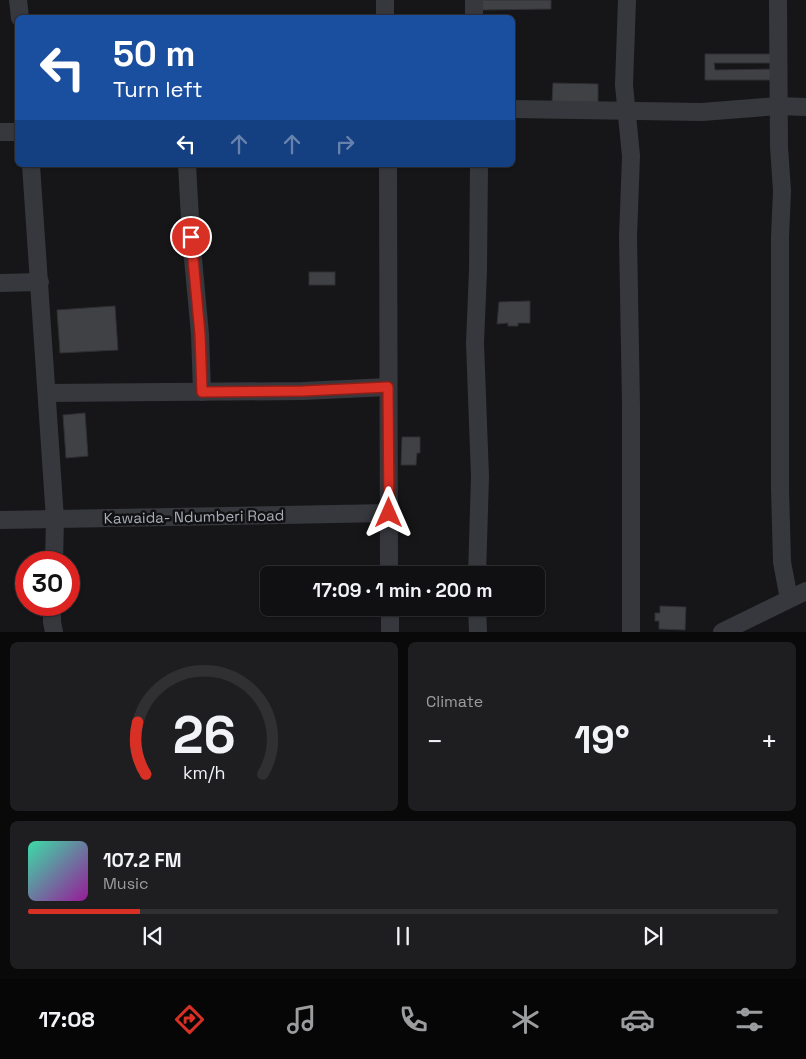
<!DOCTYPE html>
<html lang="en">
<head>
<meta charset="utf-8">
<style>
  :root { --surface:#101012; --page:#1e1e20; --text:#f1f3f6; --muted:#9c9d9f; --line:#303032; --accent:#d93025 }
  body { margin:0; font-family:"Space Grotesk",sans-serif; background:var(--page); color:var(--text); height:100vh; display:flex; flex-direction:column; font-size:19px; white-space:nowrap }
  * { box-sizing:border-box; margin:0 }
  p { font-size:16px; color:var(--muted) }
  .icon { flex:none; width:28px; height:28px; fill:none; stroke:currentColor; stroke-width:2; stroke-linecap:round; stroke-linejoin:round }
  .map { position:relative; height:632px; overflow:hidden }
  .panel { display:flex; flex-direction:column; gap:10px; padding:10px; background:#09090a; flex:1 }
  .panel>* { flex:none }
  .top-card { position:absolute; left:15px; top:15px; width:500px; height:152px; border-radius:8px; box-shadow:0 1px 4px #0004,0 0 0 1px var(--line); background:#1a4fa0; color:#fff; overflow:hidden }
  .speed { position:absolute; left:15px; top:551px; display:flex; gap:10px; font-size:25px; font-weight:700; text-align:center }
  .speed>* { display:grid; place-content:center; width:65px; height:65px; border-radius:50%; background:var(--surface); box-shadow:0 1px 4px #0004,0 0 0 1px var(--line); line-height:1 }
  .speed .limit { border:8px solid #d22; background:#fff; color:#111 }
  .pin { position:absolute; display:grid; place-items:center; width:42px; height:42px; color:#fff; margin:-21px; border:2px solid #fff; border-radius:50%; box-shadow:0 1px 5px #0007 }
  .me { position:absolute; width:55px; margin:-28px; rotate:0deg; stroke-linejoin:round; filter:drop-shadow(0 0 4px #0008) }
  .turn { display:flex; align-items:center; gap:18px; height:105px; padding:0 15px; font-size:22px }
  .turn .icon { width:65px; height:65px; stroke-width:2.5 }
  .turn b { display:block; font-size:35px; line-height:42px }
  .lanes { display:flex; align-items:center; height:48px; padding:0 15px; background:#0003; justify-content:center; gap:25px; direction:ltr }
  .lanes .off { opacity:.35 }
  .big { font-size:38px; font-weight:800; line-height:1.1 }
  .panel .widget { flex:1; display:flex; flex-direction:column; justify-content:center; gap:8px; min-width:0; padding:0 18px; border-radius:8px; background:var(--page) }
  .panel .dial { align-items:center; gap:0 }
  .dial svg { height:130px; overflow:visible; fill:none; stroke:var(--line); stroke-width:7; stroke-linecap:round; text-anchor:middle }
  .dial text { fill:var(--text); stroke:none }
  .song { display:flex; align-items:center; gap:15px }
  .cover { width:60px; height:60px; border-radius:8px; background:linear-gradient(135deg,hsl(160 70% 55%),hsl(300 70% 35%)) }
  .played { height:5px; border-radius:2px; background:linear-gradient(90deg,var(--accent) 15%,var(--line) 15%) }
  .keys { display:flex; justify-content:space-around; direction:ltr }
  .heat { display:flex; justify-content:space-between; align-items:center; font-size:28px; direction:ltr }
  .panel .tiles { flex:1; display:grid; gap:10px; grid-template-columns:1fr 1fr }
  .widget:last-child { grid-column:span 2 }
  .trip { position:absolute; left:260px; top:566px; width:285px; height:50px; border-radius:8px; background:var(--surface); box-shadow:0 1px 4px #0004,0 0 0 1px var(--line); font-weight:800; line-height:50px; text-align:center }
  .tab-bar { display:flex; height:80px; justify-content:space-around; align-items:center; background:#060607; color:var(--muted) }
  .tab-bar .icon { width:35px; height:35px }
  .tab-bar .current { color:var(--accent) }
  .tab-bar b { font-size:22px; color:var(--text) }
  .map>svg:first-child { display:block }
  .building { fill:#404145; stroke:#303034 }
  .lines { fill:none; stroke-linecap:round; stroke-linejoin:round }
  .street { stroke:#37383d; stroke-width:18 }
  .route-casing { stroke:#8d1f18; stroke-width:12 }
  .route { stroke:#d93025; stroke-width:9 }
  .labels { text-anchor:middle; stroke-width:5; stroke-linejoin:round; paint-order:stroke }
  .street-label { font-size:15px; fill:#a8adb8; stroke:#111113 }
</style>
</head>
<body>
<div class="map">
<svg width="806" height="632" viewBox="0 0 806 632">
  <rect width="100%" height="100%" fill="#161618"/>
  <g class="building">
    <polygon points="482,0 551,0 551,9 482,10"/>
    <polygon points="705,54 774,54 774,63 714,63 715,70 774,69 774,80 705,80"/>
    <polygon points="553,83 598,84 598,104 552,103"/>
    <rect x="309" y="272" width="26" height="13"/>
    <polygon points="530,301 530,323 518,323 518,326 508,326 508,323 497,324 499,302"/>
    <polygon points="115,306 118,350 60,353 57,310"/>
    <polygon points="85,413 88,456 66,458 63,415"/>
    <polygon points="402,437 420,437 420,453 417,453 416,465 401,465"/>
    <polygon points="660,606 686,607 685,630 659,629 659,621 655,621 655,613 660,613"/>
  </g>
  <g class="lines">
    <g class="street">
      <polyline points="18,0 20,18"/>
      <polyline points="385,0 385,18"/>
      <polyline points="474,0 474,18"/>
      <polyline points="627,0 624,85 631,156 628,237 631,406 631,632"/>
      <polyline points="778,0 779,147 782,191 780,237 780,489 782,562 789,599"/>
      <polyline points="512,109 702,112 778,106 806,107"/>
      <polyline points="0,132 18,132"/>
      <polyline points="31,165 55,519 54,562"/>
      <polyline points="187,165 191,237 200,334 202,392"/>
      <polyline points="388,165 389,575"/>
      <polyline points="0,283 40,282"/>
      <polyline points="47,393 303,391 388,387"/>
      <polyline points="0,520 389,513"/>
      <polyline points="477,575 480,477 475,343 478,270 479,165"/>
      <polyline points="52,605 52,622 54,632"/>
      <polyline points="390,608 390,632"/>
      <polyline points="477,608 478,632"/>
      <polyline points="722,632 806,591"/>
    </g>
  </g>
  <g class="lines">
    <g class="route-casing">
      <polyline id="route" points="191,237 200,334 202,392 303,391 388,387 389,513"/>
    </g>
    <use href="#route" class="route"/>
  </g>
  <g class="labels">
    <g class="street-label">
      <text transform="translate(194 517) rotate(-1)" y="5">Kawaida- Ndumberi Road</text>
    </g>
  </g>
</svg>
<div class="speed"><div class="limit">30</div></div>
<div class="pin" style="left:191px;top:237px;background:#d93025"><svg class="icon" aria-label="arrive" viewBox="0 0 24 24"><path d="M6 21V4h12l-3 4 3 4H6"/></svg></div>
<svg class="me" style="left:389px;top:513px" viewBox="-20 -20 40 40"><path d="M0-17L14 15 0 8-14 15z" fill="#d93025" stroke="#fff" stroke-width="4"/></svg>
<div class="trip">17:09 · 1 min · 200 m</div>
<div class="top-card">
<div class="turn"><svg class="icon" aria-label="left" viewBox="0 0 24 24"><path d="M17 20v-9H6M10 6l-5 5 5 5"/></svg><div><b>50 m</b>Turn left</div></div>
<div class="lanes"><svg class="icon" aria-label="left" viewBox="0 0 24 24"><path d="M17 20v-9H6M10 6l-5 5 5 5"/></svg><svg class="icon off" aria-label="ahead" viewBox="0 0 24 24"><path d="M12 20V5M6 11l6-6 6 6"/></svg><svg class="icon off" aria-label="ahead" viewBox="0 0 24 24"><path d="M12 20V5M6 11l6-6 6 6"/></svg><svg class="icon off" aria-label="right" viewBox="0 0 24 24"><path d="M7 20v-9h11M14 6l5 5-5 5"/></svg></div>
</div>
</div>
<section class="panel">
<div class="tiles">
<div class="widget dial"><svg viewBox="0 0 100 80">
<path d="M14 69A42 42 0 1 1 86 69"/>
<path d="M14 69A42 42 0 0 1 9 37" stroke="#d93025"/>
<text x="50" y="56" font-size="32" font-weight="700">26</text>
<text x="50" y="72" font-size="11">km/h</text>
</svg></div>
<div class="widget"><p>Climate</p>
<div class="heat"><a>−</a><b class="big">19°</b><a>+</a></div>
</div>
<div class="widget">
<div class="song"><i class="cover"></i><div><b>107.2 FM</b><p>Music</p></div></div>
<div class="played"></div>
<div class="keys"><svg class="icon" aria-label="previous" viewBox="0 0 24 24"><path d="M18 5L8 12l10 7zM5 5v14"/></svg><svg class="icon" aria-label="pause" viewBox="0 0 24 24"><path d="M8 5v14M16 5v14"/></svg><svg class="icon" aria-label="next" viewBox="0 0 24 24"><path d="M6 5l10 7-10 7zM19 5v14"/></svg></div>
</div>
</div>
</section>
<nav class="tab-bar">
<b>17:08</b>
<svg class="icon current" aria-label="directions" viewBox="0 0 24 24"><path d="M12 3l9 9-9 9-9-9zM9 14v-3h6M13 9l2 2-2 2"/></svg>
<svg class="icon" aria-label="music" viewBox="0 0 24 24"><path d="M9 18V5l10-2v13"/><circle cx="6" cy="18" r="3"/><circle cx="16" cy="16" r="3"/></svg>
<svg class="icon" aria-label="phone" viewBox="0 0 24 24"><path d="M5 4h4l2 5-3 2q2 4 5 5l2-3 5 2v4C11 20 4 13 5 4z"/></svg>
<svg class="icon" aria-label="climate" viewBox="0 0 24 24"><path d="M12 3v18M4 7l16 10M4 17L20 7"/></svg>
<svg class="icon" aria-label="car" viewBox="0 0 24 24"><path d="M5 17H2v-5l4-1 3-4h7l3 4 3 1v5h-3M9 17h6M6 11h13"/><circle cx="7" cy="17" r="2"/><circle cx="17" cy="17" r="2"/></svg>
<svg class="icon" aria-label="filters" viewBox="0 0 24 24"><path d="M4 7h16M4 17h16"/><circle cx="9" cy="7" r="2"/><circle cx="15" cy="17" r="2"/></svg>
</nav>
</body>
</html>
